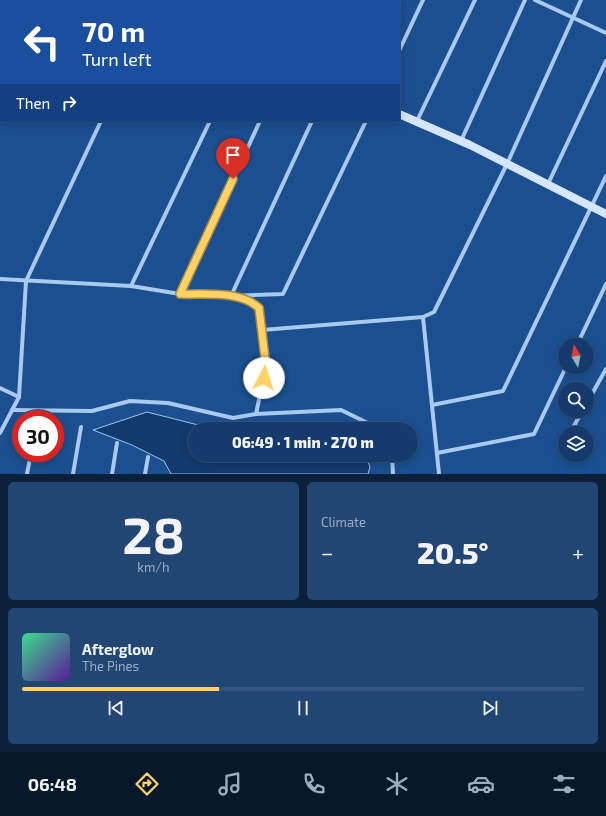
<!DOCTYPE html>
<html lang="en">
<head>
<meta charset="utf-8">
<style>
  :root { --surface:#143b6b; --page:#214673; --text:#f1f3f6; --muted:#9dadc1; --line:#33557e; --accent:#ffd166 }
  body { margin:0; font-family:"Exo 2",sans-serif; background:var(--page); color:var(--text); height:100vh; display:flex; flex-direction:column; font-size:15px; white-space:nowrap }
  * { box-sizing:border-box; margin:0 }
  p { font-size:13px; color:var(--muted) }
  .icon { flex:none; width:22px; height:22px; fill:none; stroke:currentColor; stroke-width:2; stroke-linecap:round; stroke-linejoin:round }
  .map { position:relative; height:474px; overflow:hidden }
  .panel { display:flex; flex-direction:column; gap:8px; padding:8px; background:#0b203b; flex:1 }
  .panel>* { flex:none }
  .top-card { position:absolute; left:0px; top:0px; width:400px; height:122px; box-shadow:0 2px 10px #0003,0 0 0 1px var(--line); background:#1a4fa0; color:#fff; overflow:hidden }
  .needle { width:26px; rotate:350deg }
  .fabs { position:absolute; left:558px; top:338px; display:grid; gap:8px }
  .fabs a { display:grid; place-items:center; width:36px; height:36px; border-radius:50%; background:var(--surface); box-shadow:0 2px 10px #0003,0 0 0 1px var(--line); font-size:20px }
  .speed { position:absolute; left:12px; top:410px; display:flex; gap:8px; font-size:20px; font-weight:700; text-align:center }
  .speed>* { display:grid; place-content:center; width:52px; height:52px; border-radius:50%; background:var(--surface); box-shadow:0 2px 10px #0003,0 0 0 1px var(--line); line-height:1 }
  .speed .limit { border:6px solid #d22; background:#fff; color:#111 }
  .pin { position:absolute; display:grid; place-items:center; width:34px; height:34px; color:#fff; margin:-41px -17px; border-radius:50% 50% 50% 0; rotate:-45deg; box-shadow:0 0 4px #0007 }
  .pin .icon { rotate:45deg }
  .me { position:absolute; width:44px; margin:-22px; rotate:5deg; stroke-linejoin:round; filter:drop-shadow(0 0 3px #0008) }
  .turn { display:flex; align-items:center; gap:14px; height:84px; padding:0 16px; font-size:18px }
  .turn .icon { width:52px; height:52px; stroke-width:2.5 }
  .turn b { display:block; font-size:28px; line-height:34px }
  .then { display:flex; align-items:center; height:38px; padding:0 16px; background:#0003; gap:8px; font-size:15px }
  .big { font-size:30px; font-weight:800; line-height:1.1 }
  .panel .widget { flex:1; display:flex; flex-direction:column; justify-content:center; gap:6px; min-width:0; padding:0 14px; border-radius:6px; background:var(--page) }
  .panel .dial { align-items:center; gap:0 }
  .dial b { font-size:52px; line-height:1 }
  .song { display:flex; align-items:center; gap:12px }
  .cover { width:48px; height:48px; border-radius:6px; background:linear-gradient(135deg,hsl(150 70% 55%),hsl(270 70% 35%)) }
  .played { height:4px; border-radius:2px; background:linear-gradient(90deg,var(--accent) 35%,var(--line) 35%) }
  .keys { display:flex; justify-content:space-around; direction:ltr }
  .heat { display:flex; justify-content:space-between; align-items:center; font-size:22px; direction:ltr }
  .panel .tiles { flex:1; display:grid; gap:8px; grid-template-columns:1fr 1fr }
  .widget:last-child { grid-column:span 2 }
  .trip { position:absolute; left:188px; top:422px; width:230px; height:40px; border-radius:20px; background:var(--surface); box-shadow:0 2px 10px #0003,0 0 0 1px var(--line); font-weight:800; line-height:40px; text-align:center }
  .dock { display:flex; height:64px; justify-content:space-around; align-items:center; background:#08182b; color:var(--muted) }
  .dock .icon { width:28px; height:28px }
  .dock .active { color:var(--accent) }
  .dock b { font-size:18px; color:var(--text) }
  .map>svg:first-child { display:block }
  .water { fill:#123a6d; stroke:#9cc4f0 }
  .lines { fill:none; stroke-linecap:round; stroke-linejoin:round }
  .street { stroke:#a9c9ee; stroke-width:4 }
  .secondary { stroke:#d6e6fa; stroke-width:8 }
  .route-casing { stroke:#a68842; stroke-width:10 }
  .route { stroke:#ffd166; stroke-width:7 }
</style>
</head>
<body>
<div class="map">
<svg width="606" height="474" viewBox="0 0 606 474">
  <rect width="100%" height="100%" fill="#1b4f8f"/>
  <g class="water">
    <polygon points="147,412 214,429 195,429 195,455 365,455 370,467 368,474 171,474 164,461 132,445 93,430"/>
    <polygon points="332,423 345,429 225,429"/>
  </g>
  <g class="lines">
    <g class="street">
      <polyline points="0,0 1,4"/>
      <polyline points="535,0 606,33"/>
      <polyline points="157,1 157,0"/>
      <polyline points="215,1 215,0"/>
      <polyline points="266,1 266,0"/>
      <polyline points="316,1 316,0"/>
      <polyline points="368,1 368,0"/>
      <polyline points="399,51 423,0"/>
      <path d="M312,121l-81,175c28,8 27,6 31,34l161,-13 11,-5 73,-148 74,-164"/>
      <polyline points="417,121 475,0"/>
      <polyline points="461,141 525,0"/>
      <polyline points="548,184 606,61"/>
      <polyline points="0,279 131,286 180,294 231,296 283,294 366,121"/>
      <polyline points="131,286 210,121"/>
      <polyline points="180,294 260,121"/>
      <polyline points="423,317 439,474"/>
      <polyline points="262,330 266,366 256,414 341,410 374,426 376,429"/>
      <polyline points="577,345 606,284"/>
      <polyline points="0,388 19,397 0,433"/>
      <polyline points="19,397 26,281 101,121"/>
      <polyline points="587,403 606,369"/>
      <polyline points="432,405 503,391 606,176"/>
      <polyline points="12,410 92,411 130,401 168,403 233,418 256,414"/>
      <polyline points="573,428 582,411"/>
      <polyline points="437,453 534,434 566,367"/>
      <polyline points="392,455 393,474"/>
      <polyline points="27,474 31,453"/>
      <polyline points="73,474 81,427"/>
      <polyline points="112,474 117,443"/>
      <polyline points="145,474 148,457"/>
    </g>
    <g class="secondary">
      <polyline points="148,0 150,1"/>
      <polyline points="39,1 43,0"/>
      <polyline points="0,9 1,9"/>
      <polyline points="399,114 470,145 606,214"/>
    </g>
  </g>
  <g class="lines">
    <g class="route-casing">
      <path id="route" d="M233,179l-53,115c25,1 60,-4 79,14l7,58 -2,12"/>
    </g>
    <use href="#route" class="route"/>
  </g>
</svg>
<div class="fabs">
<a><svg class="needle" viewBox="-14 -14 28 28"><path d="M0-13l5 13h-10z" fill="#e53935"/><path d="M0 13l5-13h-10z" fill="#9dadc1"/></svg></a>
<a><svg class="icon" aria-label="search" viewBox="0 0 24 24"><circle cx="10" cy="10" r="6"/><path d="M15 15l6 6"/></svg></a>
<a><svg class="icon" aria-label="layers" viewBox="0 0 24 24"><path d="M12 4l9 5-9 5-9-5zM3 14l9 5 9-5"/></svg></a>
</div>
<div class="speed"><div class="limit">30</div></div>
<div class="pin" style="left:233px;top:179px;background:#d93025"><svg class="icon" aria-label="arrive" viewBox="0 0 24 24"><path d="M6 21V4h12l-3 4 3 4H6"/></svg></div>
<svg class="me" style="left:264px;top:378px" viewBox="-20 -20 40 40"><circle r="19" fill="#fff"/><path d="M0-13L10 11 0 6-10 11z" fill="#ffd166"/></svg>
<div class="trip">06:49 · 1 min · 270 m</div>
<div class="top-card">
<div class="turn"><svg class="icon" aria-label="left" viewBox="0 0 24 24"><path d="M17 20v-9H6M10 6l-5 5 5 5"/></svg><div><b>70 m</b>Turn left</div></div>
<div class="then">Then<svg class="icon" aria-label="right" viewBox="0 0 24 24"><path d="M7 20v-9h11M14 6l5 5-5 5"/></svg></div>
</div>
</div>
<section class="panel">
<div class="tiles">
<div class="widget dial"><b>28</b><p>km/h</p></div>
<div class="widget"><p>Climate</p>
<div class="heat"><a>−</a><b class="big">20.5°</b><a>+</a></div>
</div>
<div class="widget">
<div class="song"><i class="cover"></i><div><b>Afterglow</b><p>The Pines</p></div></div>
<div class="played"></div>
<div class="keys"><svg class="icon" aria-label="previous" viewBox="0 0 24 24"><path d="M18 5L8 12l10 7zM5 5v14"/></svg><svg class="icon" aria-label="pause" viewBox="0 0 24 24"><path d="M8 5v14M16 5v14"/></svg><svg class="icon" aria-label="next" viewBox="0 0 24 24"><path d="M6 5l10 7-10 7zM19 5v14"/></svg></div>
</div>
</div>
</section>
<nav class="dock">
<b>06:48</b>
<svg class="icon active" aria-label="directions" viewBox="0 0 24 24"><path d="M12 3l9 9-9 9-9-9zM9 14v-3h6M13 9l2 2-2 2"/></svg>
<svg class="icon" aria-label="music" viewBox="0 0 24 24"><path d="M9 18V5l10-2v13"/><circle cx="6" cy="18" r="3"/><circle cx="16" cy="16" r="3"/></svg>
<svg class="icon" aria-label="phone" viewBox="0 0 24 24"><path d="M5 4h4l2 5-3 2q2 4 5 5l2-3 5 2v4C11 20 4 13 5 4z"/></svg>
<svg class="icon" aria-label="climate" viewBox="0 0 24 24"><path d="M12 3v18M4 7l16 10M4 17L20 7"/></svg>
<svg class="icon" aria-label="car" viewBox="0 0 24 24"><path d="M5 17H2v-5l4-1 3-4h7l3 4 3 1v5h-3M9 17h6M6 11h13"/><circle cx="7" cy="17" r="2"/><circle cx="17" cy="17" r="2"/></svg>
<svg class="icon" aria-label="filters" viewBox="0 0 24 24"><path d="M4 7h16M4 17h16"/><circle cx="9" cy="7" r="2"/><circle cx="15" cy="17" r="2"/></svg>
</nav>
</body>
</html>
